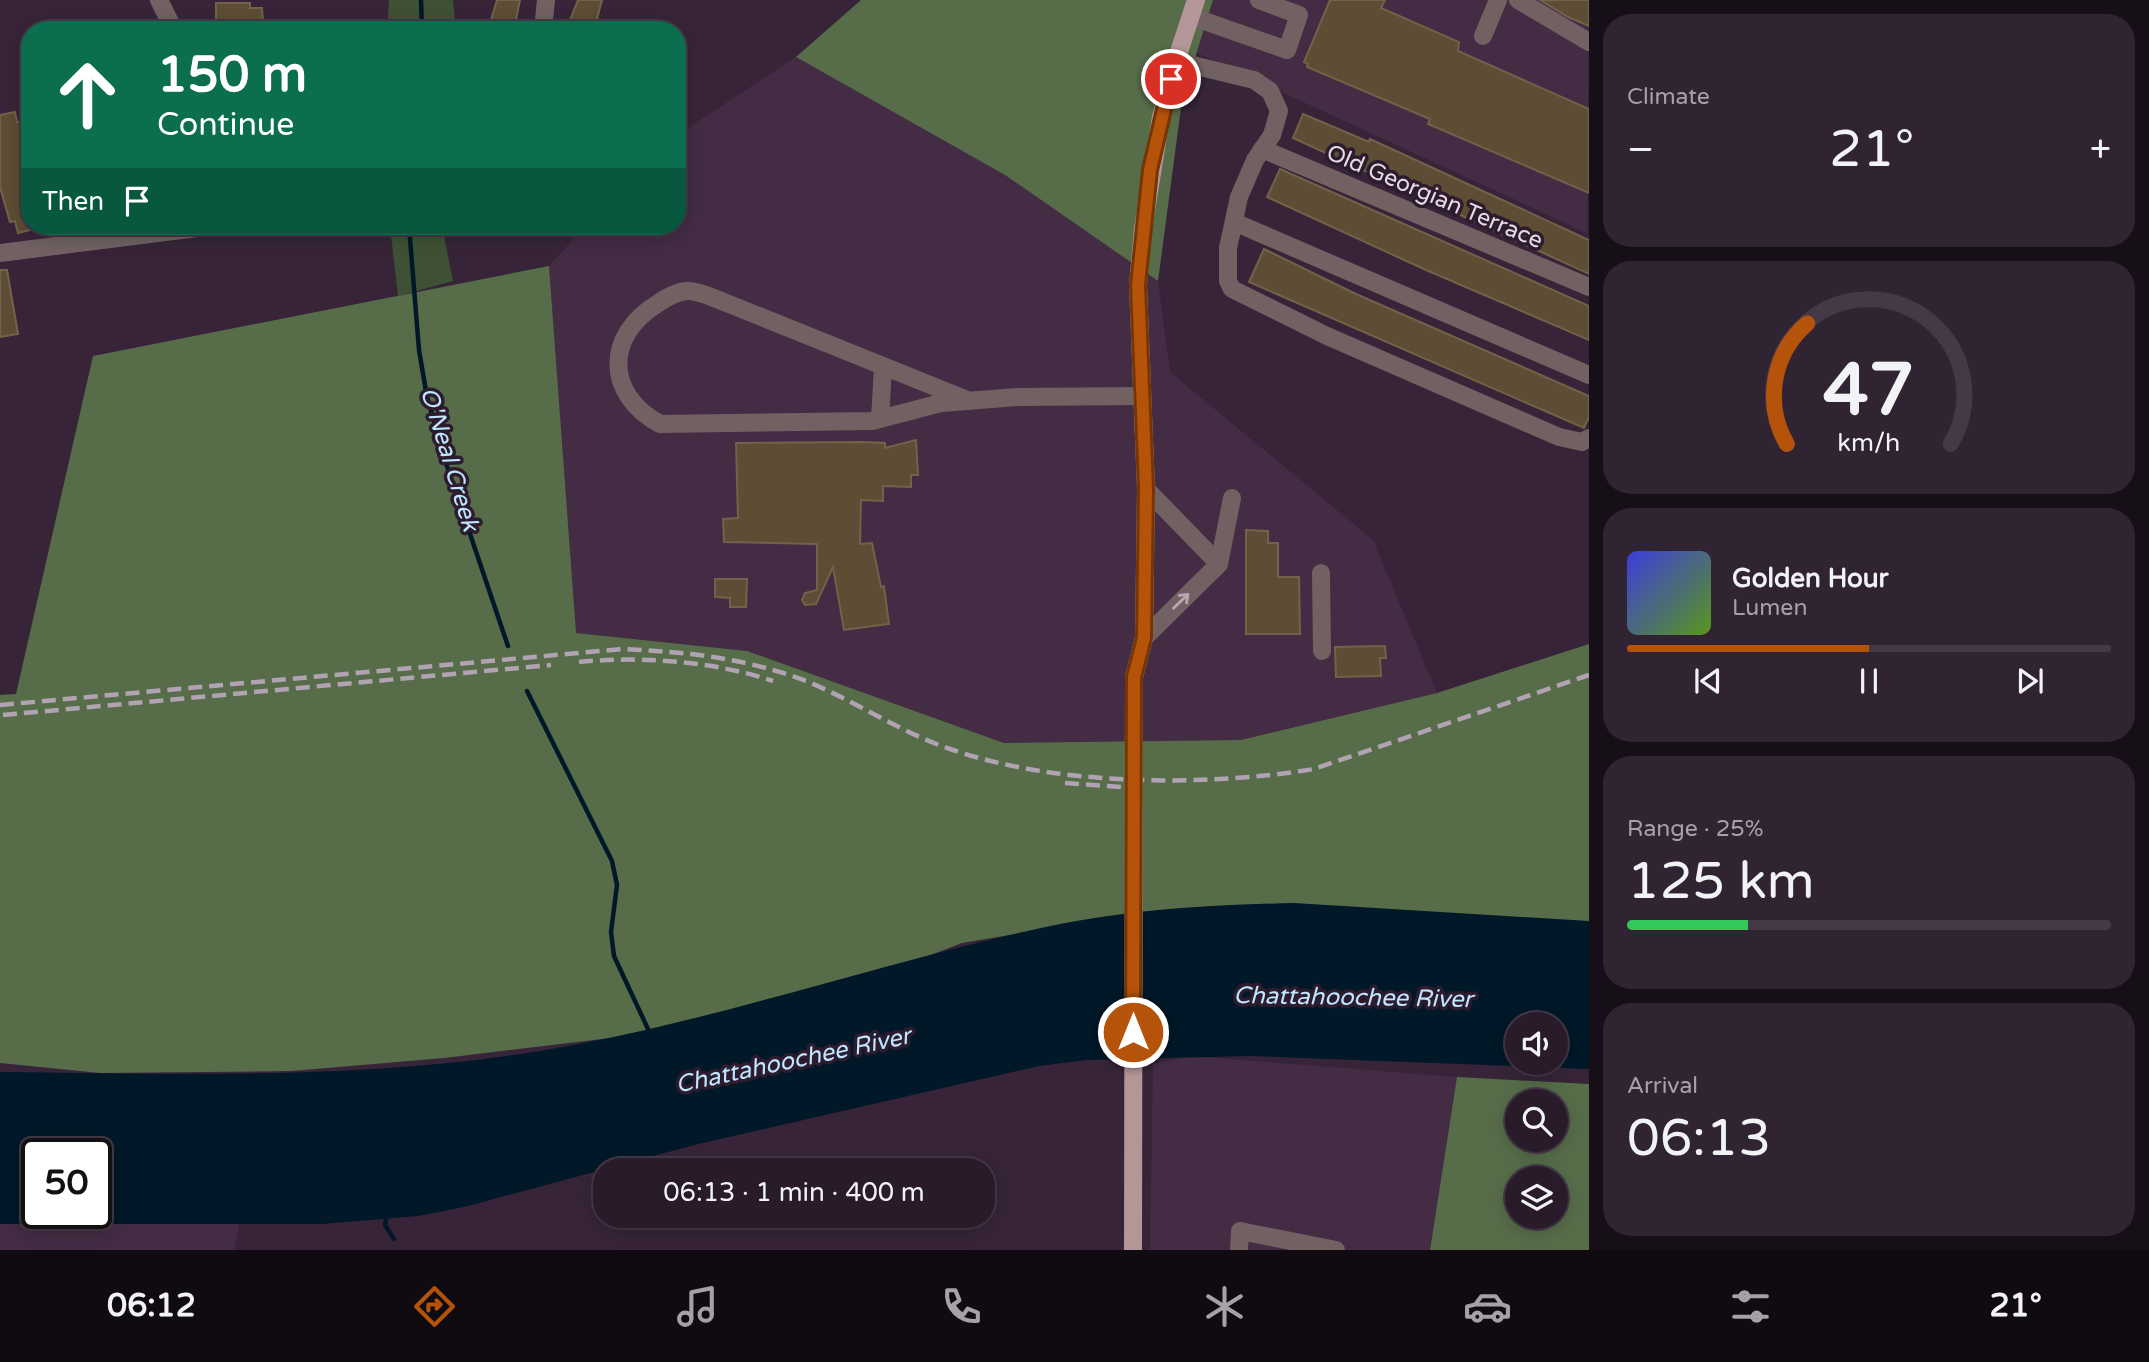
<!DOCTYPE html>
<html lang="en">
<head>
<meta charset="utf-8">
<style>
  :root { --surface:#291b2a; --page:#312432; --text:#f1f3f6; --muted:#a5a1a8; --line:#453947; --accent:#b45309 }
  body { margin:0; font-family:"Varela Round",sans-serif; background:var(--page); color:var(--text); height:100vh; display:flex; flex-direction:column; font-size:26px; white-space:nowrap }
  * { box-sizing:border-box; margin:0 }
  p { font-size:23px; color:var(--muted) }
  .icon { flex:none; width:38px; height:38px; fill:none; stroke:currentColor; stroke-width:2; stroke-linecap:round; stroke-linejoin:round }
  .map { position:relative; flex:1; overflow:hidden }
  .sheet { display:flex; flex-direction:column; gap:14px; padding:14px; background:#170f17; width:560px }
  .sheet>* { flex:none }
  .banner { position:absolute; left:21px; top:21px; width:665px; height:214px; border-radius:28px; box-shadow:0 4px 18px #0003,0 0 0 2px var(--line); background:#0b6e4f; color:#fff; overflow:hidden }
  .tools { position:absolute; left:1505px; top:1012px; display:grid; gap:14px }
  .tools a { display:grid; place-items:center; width:63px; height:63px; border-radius:50%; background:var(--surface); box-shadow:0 4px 18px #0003,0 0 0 2px var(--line); font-size:35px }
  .speed { position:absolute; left:21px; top:1138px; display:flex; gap:14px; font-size:35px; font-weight:700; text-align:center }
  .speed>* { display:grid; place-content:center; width:91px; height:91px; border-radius:50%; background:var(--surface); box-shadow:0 4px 18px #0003,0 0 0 2px var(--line); line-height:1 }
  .speed .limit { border:4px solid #111; border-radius:10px; background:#fff; color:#111 }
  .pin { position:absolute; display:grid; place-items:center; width:60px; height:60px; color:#fff; margin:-30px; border:4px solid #fff; border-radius:50%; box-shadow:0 2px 7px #0007 }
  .me { position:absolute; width:77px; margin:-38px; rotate:0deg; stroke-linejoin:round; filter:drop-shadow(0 0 5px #0008) }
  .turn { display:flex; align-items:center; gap:24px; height:147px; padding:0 21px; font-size:32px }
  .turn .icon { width:91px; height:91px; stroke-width:2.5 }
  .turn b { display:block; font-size:49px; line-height:60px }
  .then { display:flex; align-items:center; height:66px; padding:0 21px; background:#0003; gap:14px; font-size:26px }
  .big { font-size:52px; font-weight:600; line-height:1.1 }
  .sheet .tile { flex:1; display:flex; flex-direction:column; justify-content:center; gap:10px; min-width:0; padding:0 24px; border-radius:28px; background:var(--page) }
  .sheet .dial { align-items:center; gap:0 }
  .dial svg { height:182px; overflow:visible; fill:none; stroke:var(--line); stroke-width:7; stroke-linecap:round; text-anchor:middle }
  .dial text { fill:var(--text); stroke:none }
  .song { display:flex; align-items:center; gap:21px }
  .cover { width:84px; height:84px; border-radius:10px; background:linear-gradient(135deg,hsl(240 70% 55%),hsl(90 70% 35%)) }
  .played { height:7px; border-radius:4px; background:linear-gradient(90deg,var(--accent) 50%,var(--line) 50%) }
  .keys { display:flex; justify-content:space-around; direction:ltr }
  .heat { display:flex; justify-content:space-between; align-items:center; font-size:38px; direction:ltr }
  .charge { height:10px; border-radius:5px; background:linear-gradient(90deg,#34c759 25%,var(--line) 0) }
  .trip { position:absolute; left:593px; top:1158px; width:402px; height:70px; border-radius:28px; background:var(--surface); box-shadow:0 4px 18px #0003,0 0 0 2px var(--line); font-weight:600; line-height:70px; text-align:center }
  .tabs { display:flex; height:112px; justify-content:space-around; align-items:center; background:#100b11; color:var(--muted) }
  .tabs .icon { width:49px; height:49px }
  .tabs .on { color:var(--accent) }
  .tabs b { font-size:32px; color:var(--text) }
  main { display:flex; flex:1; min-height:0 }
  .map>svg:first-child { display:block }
  .built { fill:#432c44 }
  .green { fill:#3f5134 }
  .forest { fill:#576d4a; fill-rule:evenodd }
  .water { fill:#001828; fill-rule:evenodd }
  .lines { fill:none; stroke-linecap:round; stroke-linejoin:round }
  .stream { stroke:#001828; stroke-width:4.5 }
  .building { fill:#5d4d34; stroke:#736249; stroke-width:2 }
  .minor { stroke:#716162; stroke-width:18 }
  .major { stroke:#b49698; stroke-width:18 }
  .rail { stroke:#b2a3b2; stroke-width:4.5; stroke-dasharray:14 7; stroke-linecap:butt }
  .major-bridge { stroke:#b49698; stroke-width:18 }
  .oneway { stroke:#b8aab2 }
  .route-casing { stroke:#753606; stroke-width:18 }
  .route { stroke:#b45309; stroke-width:12 }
  .labels { text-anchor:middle; stroke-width:7; stroke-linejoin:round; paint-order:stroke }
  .street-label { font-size:23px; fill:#e7dae7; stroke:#2d1b2e }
  .water-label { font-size:24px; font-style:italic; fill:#bee6ff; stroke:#2d1b2e }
</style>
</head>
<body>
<main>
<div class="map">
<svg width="1589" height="1250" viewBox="0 0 1589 1250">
  <rect width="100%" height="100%" fill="#372438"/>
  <g class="built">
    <polygon points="1213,0 1589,0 1587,233 1197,53"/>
    <polygon points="796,57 1005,175 1158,281 1170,372 1373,540 1437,693 1241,740 1004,743 747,651 575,633 549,266 585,226 677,226 677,135"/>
    <polygon points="1192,1056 1457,1077 1430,1250 1150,1250 1153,1064"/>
    <polygon points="0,1216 239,1224 234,1250 0,1250"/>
  </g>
  <g class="green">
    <polygon points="389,0 453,0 456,30 387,30"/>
    <polygon points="390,226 442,226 453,281 398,296"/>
  </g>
  <g class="forest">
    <polygon points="861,0 1213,0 1182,100 1158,281 1005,175 796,57"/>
    <polygon points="549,266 576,633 747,651 1004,743 1241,740 1437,693 1589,644 1589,941 1159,910 962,943 761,1020 444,1058 292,1071 100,1073 0,1063 0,695 16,694 93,356"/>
    <path d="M1457,1077l132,7v166h-159zM1517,1101h39v38h-39zM1517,1178h39v38h-39z"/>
  </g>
  <path class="water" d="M1294,903l295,18v148l-336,-13 -167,4 -47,6 -345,79 -230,62 -46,9 -96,8h-322v-152c183,2 365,8 546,-22 165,-28 323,-84 486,-120 86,-20 174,-25 262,-27zM1517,1024h39v38h-39zM37,1153h59v60h-59z"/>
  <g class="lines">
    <g class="stream">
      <polyline points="421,0 422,30"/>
      <polyline points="409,226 419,350 427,397 447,466 508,646"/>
      <polyline points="527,691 612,861 617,885 611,932 614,956 648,1029"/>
      <polyline points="387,1215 385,1225 394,1239"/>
    </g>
  </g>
  <g class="building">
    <polygon points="497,0 520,0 514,30 488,30"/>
    <polygon points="578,0 602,0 594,30 566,30"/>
    <polygon points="1330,0 1385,0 1381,8 1459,42 1458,51 1589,109 1589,193 1428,124 1430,119 1307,67 1308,64 1304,62"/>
    <polygon points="1540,0 1589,0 1589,26 1568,17"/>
    <polygon points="216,3 250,3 250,8 262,8 263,23 216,24"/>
    <polygon points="15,112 17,122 24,122 30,144 30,230 18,233 15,221 10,222 0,187 0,115"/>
    <polygon points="1303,114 1369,142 1370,139 1589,240 1589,274 1293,138"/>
    <polygon points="1280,169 1589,306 1589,340 1426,270 1267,197"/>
    <polygon points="1264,249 1356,294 1589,396 1589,417 1584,428 1249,282"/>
    <polygon points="0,270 7,270 18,334 0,337"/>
    <polygon points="916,440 918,475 911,475 911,487 883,486 883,501 861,500 860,544 872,543 881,587 884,586 889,624 844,630 833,567 816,604 805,605 802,600 805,593 817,590 817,544 724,542 723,519 738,518 736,443 862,442 885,443 885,448"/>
    <polygon points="1246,530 1268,531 1268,543 1278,543 1278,577 1299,577 1300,634 1246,634"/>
    <polygon points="715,579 747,579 746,607 730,607 730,598 715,597"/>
    <polygon points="1385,646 1386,658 1380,658 1381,676 1336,677 1335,647"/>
  </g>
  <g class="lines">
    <g class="minor">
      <polyline points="159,0 174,30"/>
      <polyline points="1518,0 1589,42"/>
      <polyline points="1190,16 1287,50 1299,15 1259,0"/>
      <polyline points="543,30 546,0"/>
      <polyline points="1483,36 1498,0"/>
      <polyline points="1176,61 1254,80 1270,91 1279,111 1272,135 1255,160 1239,197 1228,248 1228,281 1232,289 1327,336 1559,437 1582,442 1589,438"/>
      <polyline points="1262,149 1589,287"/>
      <polyline points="1234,222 1589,375"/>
      <polyline points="0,253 213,226"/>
      <path d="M970,401l-246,-99c-11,-4 -24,-11 -36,-11 -11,0 -22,7 -31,13 -52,32 -52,90 3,120l212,-3 69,-18 76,-6 125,-1"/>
      <polyline points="880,419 883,367"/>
      <polyline points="1146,489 1219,564"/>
      <polyline points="1321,573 1322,651"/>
      <polyline points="1144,638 1219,564 1232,498"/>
      <polyline points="1239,1250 1240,1231 1336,1250"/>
    </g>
    <polyline class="major" points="1134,677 1144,638 1146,489 1138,285 1143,229 1161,117 1176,61 1196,0"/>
    <g class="rail">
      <path d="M579,662c62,-6 134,-1 194,19"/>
      <path d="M0,705l623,-56c64,3 123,9 183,32 49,20 94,51 144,68 106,37 254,38 364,20l275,-94"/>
      <polyline points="3,715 551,665"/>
      <polyline points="1065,783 1135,788"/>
    </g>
    <polyline class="major-bridge" points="1133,1250 1134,677"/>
  </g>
  <defs><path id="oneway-shaft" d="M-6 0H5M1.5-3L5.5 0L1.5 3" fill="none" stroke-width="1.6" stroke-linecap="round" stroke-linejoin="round" transform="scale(1.75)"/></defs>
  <use class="oneway" href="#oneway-shaft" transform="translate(1181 601) rotate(-44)"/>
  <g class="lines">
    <g class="route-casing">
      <polyline id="route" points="1133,1032 1134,677 1144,638 1146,489 1138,285 1150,170 1171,79"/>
    </g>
    <use href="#route" class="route"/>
  </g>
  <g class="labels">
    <g class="street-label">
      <text transform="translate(1435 196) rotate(23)" y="8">Old Georgian Terrace</text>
    </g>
    <g class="water-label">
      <text transform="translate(450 459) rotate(73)" y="8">O'Neal Creek</text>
      <text transform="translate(1353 997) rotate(1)" y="8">Chattahoochee River</text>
      <text transform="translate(793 1060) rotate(-12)" y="8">Chattahoochee River</text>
    </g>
  </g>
</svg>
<div class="tools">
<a><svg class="icon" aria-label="sound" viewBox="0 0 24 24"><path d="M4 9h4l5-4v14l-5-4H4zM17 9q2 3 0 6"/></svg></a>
<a><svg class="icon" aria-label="search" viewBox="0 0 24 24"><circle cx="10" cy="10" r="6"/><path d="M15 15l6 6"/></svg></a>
<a><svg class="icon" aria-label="layers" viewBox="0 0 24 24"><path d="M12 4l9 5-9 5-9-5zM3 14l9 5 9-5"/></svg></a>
</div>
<div class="speed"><div class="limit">50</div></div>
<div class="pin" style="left:1171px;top:79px;background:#d93025"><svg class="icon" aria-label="arrive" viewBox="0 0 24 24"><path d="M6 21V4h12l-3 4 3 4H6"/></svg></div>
<svg class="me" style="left:1133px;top:1032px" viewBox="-20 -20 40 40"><circle r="17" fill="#b45309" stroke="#fff" stroke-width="3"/><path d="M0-11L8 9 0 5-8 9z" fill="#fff"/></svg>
<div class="trip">06:13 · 1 min · 400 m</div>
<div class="banner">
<div class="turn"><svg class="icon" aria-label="ahead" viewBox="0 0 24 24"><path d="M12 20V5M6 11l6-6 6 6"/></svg><div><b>150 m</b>Continue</div></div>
<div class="then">Then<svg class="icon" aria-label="arrive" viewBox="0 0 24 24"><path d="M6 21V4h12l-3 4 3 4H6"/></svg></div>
</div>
</div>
<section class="sheet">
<div class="tile"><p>Climate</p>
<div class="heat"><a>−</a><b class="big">21°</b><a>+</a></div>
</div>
<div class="tile dial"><svg viewBox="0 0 100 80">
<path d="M14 69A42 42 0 1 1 86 69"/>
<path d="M14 69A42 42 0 0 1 23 16" stroke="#b45309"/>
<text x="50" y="56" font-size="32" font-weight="700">47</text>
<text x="50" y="72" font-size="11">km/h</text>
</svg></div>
<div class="tile">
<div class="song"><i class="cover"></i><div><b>Golden Hour</b><p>Lumen</p></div></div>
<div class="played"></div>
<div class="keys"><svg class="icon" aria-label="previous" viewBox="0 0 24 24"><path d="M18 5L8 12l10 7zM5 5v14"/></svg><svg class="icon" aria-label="pause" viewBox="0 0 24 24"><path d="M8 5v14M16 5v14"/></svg><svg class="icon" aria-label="next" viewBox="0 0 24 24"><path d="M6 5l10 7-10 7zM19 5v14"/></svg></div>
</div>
<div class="tile"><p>Range · 25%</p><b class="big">125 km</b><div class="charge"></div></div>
<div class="tile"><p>Arrival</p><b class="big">06:13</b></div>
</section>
</main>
<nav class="tabs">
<b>06:12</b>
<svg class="icon on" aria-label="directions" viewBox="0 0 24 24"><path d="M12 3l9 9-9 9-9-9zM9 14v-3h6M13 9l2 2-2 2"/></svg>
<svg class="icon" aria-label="music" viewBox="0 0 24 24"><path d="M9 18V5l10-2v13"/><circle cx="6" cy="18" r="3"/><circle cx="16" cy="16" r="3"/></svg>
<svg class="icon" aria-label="phone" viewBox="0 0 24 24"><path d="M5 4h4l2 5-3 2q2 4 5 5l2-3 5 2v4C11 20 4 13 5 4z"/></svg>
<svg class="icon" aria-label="climate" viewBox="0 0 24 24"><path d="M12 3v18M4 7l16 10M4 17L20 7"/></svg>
<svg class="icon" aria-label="car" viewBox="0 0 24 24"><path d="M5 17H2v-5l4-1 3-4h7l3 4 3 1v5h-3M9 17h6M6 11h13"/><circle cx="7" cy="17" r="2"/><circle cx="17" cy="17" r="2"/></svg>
<svg class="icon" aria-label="filters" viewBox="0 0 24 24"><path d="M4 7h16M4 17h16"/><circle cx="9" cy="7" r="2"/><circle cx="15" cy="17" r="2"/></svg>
<b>21°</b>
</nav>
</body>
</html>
